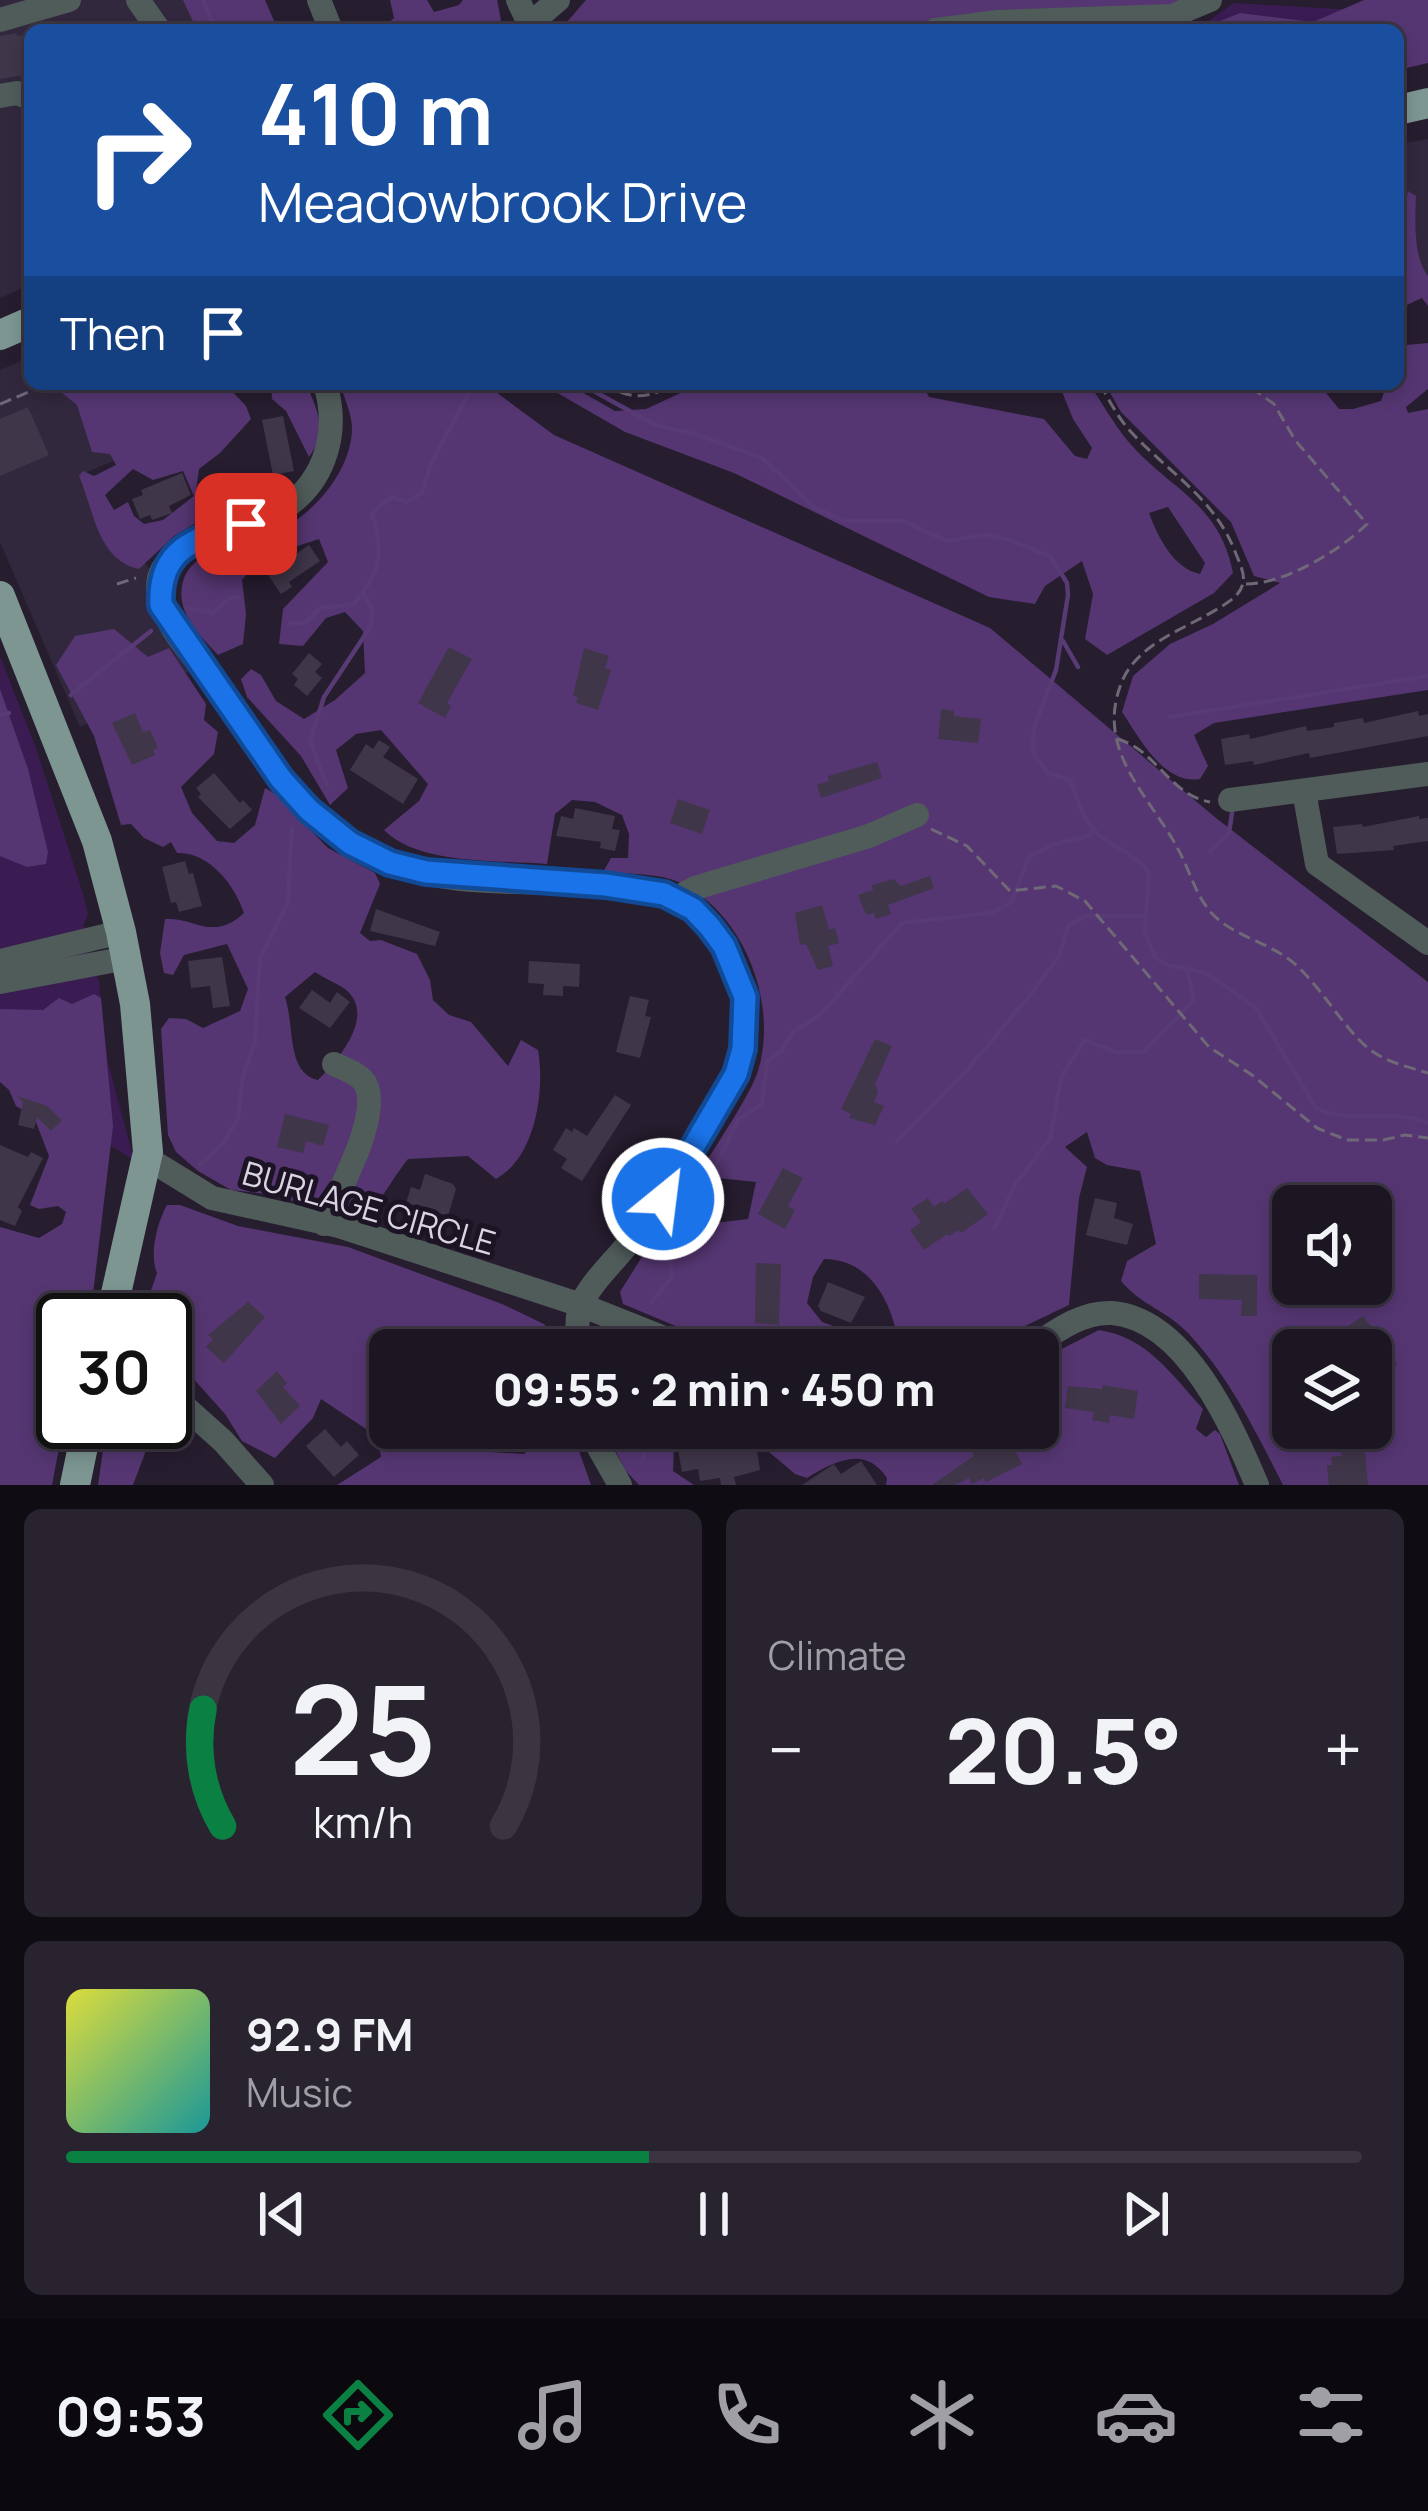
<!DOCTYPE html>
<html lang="en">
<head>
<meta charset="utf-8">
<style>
  :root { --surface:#1c1623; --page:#292330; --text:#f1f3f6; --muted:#a09fa6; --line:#3a3541; --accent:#0b8043 }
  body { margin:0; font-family:Manrope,sans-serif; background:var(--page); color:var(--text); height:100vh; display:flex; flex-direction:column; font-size:45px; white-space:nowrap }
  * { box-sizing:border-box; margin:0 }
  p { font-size:39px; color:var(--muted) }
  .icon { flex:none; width:66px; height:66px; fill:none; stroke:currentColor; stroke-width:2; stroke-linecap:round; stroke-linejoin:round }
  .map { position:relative; height:1485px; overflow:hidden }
  .side { display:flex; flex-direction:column; gap:24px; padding:24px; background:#0f0c13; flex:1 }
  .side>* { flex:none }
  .banner { position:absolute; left:24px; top:24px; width:1380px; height:366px; border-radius:18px; box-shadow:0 6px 18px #0003,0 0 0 3px var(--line); background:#1a4fa0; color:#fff; overflow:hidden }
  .fabs { position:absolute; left:1272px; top:1185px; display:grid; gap:24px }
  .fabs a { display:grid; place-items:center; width:120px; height:120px; border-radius:18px; background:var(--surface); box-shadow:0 6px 18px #0003,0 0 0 3px var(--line); font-size:60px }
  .speed { position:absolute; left:36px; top:1293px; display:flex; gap:24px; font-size:60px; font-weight:700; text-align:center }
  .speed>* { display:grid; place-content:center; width:156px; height:156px; border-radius:50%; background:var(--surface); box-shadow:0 6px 18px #0003,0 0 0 3px var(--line); line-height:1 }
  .speed .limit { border:6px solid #111; border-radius:18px; background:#fff; color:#111 }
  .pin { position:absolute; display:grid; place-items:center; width:102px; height:102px; color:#fff; margin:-51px; border-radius:24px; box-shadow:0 6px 18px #0006 }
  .me { position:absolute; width:132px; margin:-66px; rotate:29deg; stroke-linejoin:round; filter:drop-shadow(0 0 9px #0008) }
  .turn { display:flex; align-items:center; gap:42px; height:252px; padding:0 36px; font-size:54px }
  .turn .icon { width:156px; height:156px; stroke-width:2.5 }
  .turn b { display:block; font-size:84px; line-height:102px }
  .then { display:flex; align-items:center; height:114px; padding:0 36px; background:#0003; gap:24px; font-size:45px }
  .big { font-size:90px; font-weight:800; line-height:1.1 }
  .side .card { flex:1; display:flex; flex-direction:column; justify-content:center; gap:18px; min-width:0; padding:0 42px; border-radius:18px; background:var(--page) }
  .side .dial { align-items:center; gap:0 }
  .dial svg { height:312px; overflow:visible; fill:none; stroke:var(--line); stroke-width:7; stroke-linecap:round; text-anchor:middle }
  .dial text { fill:var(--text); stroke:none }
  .song { display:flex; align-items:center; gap:36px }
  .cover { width:144px; height:144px; border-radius:18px; background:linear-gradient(135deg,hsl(60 70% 55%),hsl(180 70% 35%)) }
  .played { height:12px; border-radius:6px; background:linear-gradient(90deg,var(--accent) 45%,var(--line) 45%) }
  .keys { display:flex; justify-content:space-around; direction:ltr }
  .heat { display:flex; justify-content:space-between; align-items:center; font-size:66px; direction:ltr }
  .side .tiles { flex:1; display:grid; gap:24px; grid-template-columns:1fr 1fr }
  .card:last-child { grid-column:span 2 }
  .trip { position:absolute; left:369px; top:1329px; width:690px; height:120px; border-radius:18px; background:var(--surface); box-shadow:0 6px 18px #0003,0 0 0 3px var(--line); font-weight:800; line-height:120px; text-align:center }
  .dock { display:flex; height:192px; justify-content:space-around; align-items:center; background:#0b090e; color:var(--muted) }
  .dock .icon { width:84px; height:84px }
  .dock .selected { color:var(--accent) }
  .dock b { font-size:54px; color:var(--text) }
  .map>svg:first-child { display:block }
  .built { fill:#32283e }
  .green { fill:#3a1c53 }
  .forest { fill:#553672; fill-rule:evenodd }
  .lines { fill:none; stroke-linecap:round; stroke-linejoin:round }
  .stream { stroke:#583a75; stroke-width:4.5 }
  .building { fill:#3f3649 }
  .path { stroke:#6f6877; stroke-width:3; stroke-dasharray:12 6; stroke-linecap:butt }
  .minor { stroke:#505c5a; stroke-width:24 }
  .major { stroke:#7d9692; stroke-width:30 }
  .route-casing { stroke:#114b97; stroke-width:30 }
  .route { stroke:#1a73e8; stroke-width:21 }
  .labels { text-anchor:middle; stroke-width:10; stroke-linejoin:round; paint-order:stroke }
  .street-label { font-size:33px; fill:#d9d4e0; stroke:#1c1425 }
</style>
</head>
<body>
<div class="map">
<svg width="1428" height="1485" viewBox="0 0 1428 1485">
  <rect width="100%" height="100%" fill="#261d2f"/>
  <g class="built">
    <polygon points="0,0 203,0 216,30 30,30 30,285 0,298"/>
    <polygon points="1428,139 1428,294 1398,295 1398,144"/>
    <polygon points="30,357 30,384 102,384 130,454 87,472 150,570 148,606 156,625 190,671 80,727 0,542 0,370"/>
  </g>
  <g class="green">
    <polygon points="1428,0 1398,30 1183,30 1207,22 1234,3 1388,12"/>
    <polygon points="0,656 37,751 85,900 88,915 83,926 88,931 84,936 99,982 108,1063 134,1160 0,1077"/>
  </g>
  <g class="forest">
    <polygon points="183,0 265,0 278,30 197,30"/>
    <polygon points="390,0 427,0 434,12 459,5 463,0 497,0 501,20 488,30 381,30 394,18"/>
    <polygon points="586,0 1190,0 1168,7 998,10 924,25 922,30 560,30"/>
    <polygon points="1364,0 1428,0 1428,63 1398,70 1398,30 1198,30 1240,13 1313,22"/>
    <path d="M1408,191l8,5c-1,24 -3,62 12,80v30l-6,-8 -24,11v-64z"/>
    <path d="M1398,330l8,15 22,-2v46l-22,18 2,6 20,-4v281l-214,33 -20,12 14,31 -8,13c-37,6 -61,-42 -78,-67l11,-36 37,-32 43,-20 67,-41 -26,-7 -23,-54 -110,-110 -16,-28h214l20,25h14l28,-8 6,-17h11z"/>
    <path d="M51,384h174l21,22 5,13 -31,34 -21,16 -3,22 20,20 -42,25 -35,33c-42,-9 -45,-59 -60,-93l4,-5 11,5 22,-11 -6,-11 -18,-2 -15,-47zM133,469l20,11 30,-9 11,25 -31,24 -19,4 -10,-8 -6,-14 -14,8 -9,-15z"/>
    <path d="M271,384h35c12,27 22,48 3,73l-23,-46 -14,-12z"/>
    <path d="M340,384h145l69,51 436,193 226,190 212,164v503h-145c-28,-55 -53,-107 -95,-152 -22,-23 -46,-27 -67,-52l6,-20 29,-17 -16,-73 -33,-6 -12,-7 -8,-26 -22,15 22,20 -8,31 -10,107 -94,45h-76c-4,-43 -27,-91 -75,-91l-11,18 -6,26 15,19 53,19 -2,9h-140l-110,-46 -3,-12 33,-53 53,-15 42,-5 8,-37 -58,-6c16,-29 50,-76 60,-105 21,-69 -15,-161 -82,-190 -20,-8 -51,-7 -73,-9l8,-14h17l1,-24 -7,-19 -27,-13 -23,-2 -17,14 -8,50c-48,-4 -129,1 -163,-34l35,-29 9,-17 -47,-54 -25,4 -20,16 12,38 -18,17 -29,-49 -54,-59 -6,-18 10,-10 10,6 15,26 28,18 31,-19 30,-27 -2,-42 -18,-19 -19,6 -23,28 -24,-2 4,-35 45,-47 -9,-23c-30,10 -57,16 -77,41l4,34 -3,30 -25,11c-18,-20 -41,-41 -36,-69 7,-43 75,-42 106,-61 32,-18 64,-59 64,-97 0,-13 -8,-31 -12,-44zM1293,1206h78v78h-78zM1293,1350h78v78h-78z"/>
    <path d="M542,384h26l47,27 31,-2 54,-25h229l-5,4 5,9 115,22 31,37 12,3 5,-11 -19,-29 -14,-35h30c13,18 24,39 38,56 42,50 92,61 106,133l-19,20 -107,62 -22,-16 8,-45 -11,-33 -37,25 -10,18 -46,-7 -255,-124 -109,-41zM1168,507l37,56 -5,11c-27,-6 -42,-37 -51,-61z"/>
    <path d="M114,629l34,28 21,-9 37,56 -2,16 14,12 -4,22 -33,33 11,26 25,28 17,2 21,-18 10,-37 9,5 54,55 47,25 5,11 -20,49 10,8 11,-1 36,14 13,26 3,20 16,15 22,7 37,44 13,-26 17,10c7,40 -2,107 -42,129l-28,-23 -60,3c-17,21 -26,43 -47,60l-94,-25 -36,-4 -33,-19 -22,-19 -8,-17 -7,-106 8,-11 17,1 17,9 37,-17 8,-22 -21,-45 -43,11 -11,20 -9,-2 -4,-20 5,-34c30,-2 48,23 79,-6 -9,-28 -36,-62 -67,-60l-6,-11 -8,5 -19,-9 -13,-14 -10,1 -27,-89 -38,-71 19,-29zM315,972c9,6 19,10 27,15 38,25 -4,73 -24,93 -32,-7 -23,-53 -33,-83z"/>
    <polygon points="0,689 28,769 48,852 46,864 27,867 0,856"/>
    <polygon points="94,994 101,998 113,1126 93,1294 87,1320 63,1320 64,1422 52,1485 0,1485 0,1227 39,1238 62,1224 66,1212 58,1206 39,1209 30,1205 49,1156 34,1117 16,1106 9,1090 0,1082 0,1009 43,1010 59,998 72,1004"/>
    <path d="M167,1205h13l58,21 110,21 154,57 42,20 15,20 -6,6h-163v78h75l27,24 32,2 13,-13 -3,-13h37l20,57h-254l44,-28 -3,-20 -57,-38 -8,19 -38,40 -33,-17 -17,-27 -60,-67v-27h-15l-2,-21 9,-26c-8,-19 0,-50 10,-68z"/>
    <path d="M1099,1330c48,7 73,45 104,79l-7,20 10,8 9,-7 5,4 19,51h-353l1,-7c-22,-33 -52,-17 -80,0l-12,-4 -54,-46h297v-67z"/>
    <polygon points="107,1422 139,1422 150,1440 133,1485 98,1485"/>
    <polygon points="604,1428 690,1428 674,1446 673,1471 694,1485 639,1485 625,1470"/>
  </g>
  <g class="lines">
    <g class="stream">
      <polyline points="203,0 216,30"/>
      <path d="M581,384l74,41 40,9 67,24 53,50 29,13h59l44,20 38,-6 25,5 41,17 16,26 1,12 -12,75 -22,58 -1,18 2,10 13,17 22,7c8,18 11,37 26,52 17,17 39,20 53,41l-4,59 10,25 12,8 39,8 50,35 60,100c34,17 76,-1 112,15"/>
      <polyline points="188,608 213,613 230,598 239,597"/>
      <path d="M291,623h14l16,-15 33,-4c26,-32 31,-50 18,-90l19,-17 17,5 14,-10 9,-28 37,-70 -5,-10"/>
      <polyline points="1063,641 1078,667"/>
      <polyline points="71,695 151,631"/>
      <polyline points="0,715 9,713"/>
      <polyline points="1170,717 1428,676"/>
      <polyline points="327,785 310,741 324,697 371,626 372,609 363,593"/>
      <polyline points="1210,851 1229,833 1232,813"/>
      <polyline points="897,1141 968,1069 1030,995 1059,956 1068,926 1086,916 1146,916"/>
      <polyline points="200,1164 223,1144 238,1118 243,1076 255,1042 260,958 288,902 292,828"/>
      <polyline points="994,1229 1016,1183 1050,1139 1062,1075 1085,1040 1116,1052 1144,1052 1194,1000 1187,970"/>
      <polyline points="651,1302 672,1277 670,1260 678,1220 717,1164 738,1120 762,1104 767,1061 781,1052 793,1032 820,1015 902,923 991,913 1012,902 1028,858 1052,845 1091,835 1091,831"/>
      <polyline points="643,1459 651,1437 649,1428"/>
    </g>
  </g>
  <g class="building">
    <polygon points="16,33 17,36 30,33 30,74 0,79 0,36"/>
    <polygon points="28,407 49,455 0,476 0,419"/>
    <polygon points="283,416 294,471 273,475 262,420"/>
    <polygon points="182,473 191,495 169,506 172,513 152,520 150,515 140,519 132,499 143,495 141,490"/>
    <polygon points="309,545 320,561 289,582 292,587 281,594 264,569 284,555 287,560"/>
    <polygon points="449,647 472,659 447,703 451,706 445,718 418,703"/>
    <polygon points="584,648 609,656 605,668 611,670 598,710 576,703 578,697 573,696"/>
    <polygon points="309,653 322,664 315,672 322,678 307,696 294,685 298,679 292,674"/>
    <polygon points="941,709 954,711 954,716 981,719 978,743 938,739"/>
    <polygon points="1418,711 1419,716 1428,714 1428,736 1310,758 1309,753 1254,765 1253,761 1225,765 1221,739 1249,734 1250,739 1306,726 1307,731 1334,727 1334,723 1363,718 1364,723"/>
    <polygon points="135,713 143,732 150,730 158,748 153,750 155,755 132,765 112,723"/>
    <polygon points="379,740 390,747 383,757 418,779 403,804 350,770 366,744 373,749"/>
    <polygon points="877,762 882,778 821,798 817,785 829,781 828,776"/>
    <polygon points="214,773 240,803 243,800 252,810 230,829 198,797 201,794 196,788"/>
    <polygon points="678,799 710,810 702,834 670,823"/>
    <polygon points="575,808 615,816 612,829 620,830 615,851 600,848 601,842 556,836 561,816 573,819"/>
    <polygon points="1419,816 1419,819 1428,818 1428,841 1393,846 1394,850 1337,854 1333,827 1362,824 1363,827"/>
    <polygon points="185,861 189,874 193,873 202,906 179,912 176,902 171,903 162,867"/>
    <polygon points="930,876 934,888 888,905 891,914 876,919 874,913 868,915 864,910 858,895 873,890 872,885 894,879 901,886"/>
    <polygon points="822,905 829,930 835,928 839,943 828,946 833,966 818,970 806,944 800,945 795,913"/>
    <polygon points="376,909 440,932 435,946 370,931"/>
    <polygon points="222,957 230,1006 213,1008 210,986 191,988 188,961"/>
    <polygon points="529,961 580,964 579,987 563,986 563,996 543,995 544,984 528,983"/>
    <polygon points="312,990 330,1003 337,992 350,1002 330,1028 299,1008"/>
    <polygon points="630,996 649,1000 645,1016 651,1017 640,1058 616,1052"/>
    <polygon points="875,1039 892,1046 875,1084 878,1093 874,1102 884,1106 875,1125 849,1118 851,1114 841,1109"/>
    <polygon points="615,1095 631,1105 582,1181 561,1168 567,1159 553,1150 566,1128 572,1132 574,1128 587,1136"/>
    <polygon points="17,1096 47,1106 62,1120 51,1131 37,1117 34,1129 18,1125 23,1102"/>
    <polygon points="285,1114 329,1125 323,1146 306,1141 303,1153 277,1147"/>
    <polygon points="0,1145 28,1157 31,1152 43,1158 18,1207 22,1211 15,1226 0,1220"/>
    <polygon points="783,1168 803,1178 788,1206 795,1210 785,1229 758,1214"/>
    <polygon points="425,1174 453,1184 456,1189 448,1216 406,1203 411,1187 420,1190"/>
    <polygon points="967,1188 988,1214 961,1233 959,1230 949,1236 947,1234 924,1250 910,1230 921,1222 911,1209 928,1198 934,1207 942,1201 944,1204"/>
    <polygon points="1095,1198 1117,1203 1114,1218 1133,1224 1127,1245 1086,1235"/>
    <polygon points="756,1263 781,1264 779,1325 755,1323"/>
    <polygon points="1199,1274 1257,1275 1257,1316 1241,1316 1242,1300 1199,1299"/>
    <polygon points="828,1282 865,1297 851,1323 821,1311 818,1306"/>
    <polygon points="248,1302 265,1317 224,1363 206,1347 213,1339 208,1335"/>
    <polygon points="1363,1316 1394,1357 1397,1366 1378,1379 1371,1369 1371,1350 1343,1350 1333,1336"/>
    <polygon points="277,1371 287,1383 283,1387 300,1406 281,1424 256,1391"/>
    <polygon points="1103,1385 1138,1391 1134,1419 1110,1415 1109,1423 1092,1420 1094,1412 1065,1408 1068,1386 1102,1389"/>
    <polygon points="325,1429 341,1447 347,1441 359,1455 334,1477 306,1446"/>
    <polygon points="734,1433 736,1447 756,1444 760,1470 734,1477 736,1485 721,1485 720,1478 700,1481 698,1469 682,1472 678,1449 702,1445 701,1438"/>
    <polygon points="1363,1433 1368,1485 1329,1485 1327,1465 1332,1465 1331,1457 1342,1456 1339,1436"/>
    <polygon points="1006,1434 1022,1464 986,1482 984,1478 972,1484 969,1478 955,1485 932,1485 974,1456 969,1447 987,1437 990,1442"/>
    <polygon points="861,1461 877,1485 802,1485 834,1464 841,1474"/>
  </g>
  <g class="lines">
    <g class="path">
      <path d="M604,384c27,17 45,14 72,0"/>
      <path d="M1100,384c9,16 18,34 31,48 39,42 84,66 105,122 7,17 13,28 -1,43 -36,29 -97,41 -114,87 -26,67 29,112 57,165 13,23 19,54 41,71 23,19 56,25 78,46 27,25 45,60 72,83 17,13 39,18 59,24"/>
      <polyline points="0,404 36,389"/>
      <polyline points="117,584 136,578"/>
      <path d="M1246,584c39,0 93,-33 121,-60l-72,-84 -21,-36 -28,-20"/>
      <path d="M1117,739c39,10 52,56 93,63"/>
      <polyline points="931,829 967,846 1010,891 1056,886 1085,901 1209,1047 1252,1075 1317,1128 1347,1140 1383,1140 1405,1135 1428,1138"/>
    </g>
    <g class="minor">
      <polyline points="138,0 159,30"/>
      <polyline points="319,0 331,30"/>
      <polyline points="518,0 532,30"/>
      <polyline points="0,20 69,0"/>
      <polyline points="529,25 558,0"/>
      <polyline points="936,30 998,22 1172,16 1210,0"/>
      <polyline points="0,96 17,93 30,98"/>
      <path d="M325,384c16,51 -2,106 -52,130 -38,18 -135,27 -111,93 10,27 34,52 51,75 49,68 93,147 174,180 72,29 159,15 235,26 17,2 37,2 53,10 36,17 63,64 70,102 9,53 -20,91 -46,133 -23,37 -42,73 -68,107 -15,20 -41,43 -50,65 -6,14 -3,31 -1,45"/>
      <polyline points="1304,791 1317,864 1428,943"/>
      <polyline points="1230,800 1428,774"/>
      <polyline points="677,898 695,888 869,836 917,815"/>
      <polyline points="0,961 121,932"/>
      <polyline points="0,982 127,958"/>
      <polyline points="147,1158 212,1198 339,1226 581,1305 694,1350"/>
      <path d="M324,1224c14,-31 57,-108 42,-139 -5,-11 -22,-16 -32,-21"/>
      <path d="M1028,1350c24,-16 53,-39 84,-37 74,6 121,115 145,172"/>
      <polyline points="165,1389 223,1441 262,1485"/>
      <polyline points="595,1428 598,1446 620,1485"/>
    </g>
    <g class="major">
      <polyline points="1398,110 1428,103"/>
      <polyline points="0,335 30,322"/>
      <polyline points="0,596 97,841 121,932 135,1004 148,1152 110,1320"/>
      <polyline points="75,1485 88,1422"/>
    </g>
  </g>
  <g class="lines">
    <g class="route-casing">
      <path id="route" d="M246,524c-48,14 -88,22 -85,81l120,174 28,31 41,33 40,20 36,9 180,13 58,9 29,15 17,18 14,19 21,51 -2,52 -7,25 -73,125"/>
    </g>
    <use href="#route" class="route"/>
  </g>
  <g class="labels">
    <g class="street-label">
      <text transform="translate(369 1208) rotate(16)" y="12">BURLAGE CIRCLE</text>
    </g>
  </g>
</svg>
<div class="fabs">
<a><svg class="icon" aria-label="sound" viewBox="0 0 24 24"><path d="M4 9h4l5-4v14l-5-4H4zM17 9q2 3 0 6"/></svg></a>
<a><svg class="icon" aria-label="layers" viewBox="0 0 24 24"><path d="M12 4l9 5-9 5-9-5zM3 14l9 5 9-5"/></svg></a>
</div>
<div class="speed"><div class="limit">30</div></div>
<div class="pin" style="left:246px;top:524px;background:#d93025"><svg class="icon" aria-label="arrive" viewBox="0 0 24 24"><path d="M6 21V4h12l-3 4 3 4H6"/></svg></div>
<svg class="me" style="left:663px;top:1199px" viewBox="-20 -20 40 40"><circle r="17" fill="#1a73e8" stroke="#fff" stroke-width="3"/><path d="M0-11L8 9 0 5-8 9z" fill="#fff"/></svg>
<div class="trip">09:55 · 2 min · 450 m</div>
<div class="banner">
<div class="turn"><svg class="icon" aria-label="right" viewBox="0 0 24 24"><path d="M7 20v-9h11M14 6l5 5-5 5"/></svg><div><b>410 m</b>Meadowbrook Drive</div></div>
<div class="then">Then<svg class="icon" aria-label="arrive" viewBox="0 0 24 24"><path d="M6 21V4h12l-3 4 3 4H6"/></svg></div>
</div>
</div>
<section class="side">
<div class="tiles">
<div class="card dial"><svg viewBox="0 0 100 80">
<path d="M14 69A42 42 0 1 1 86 69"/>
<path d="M14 69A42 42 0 0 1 9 39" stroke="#0b8043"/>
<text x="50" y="56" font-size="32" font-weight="700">25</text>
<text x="50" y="72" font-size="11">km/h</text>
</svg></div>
<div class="card"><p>Climate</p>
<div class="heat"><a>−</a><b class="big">20.5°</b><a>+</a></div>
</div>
<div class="card">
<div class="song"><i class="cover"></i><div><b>92.9 FM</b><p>Music</p></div></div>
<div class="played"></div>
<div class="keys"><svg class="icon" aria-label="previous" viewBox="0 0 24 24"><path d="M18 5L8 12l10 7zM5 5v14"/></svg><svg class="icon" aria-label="pause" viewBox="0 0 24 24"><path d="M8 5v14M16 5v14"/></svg><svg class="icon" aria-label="next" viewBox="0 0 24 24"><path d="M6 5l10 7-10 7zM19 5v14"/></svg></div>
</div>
</div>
</section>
<nav class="dock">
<b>09:53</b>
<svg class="icon selected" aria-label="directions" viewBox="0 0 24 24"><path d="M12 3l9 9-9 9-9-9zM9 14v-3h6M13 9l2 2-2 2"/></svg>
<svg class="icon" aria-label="music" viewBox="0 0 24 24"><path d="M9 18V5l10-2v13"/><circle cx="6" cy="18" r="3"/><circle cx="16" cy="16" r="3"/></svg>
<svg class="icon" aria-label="phone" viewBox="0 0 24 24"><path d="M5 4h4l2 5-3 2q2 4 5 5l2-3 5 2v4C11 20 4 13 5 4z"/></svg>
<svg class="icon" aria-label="climate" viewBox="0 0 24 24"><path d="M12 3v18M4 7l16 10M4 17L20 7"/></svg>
<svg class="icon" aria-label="car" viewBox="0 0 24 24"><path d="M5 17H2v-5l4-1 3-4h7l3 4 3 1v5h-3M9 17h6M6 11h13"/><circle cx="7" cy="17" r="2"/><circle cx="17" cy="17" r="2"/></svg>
<svg class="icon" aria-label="filters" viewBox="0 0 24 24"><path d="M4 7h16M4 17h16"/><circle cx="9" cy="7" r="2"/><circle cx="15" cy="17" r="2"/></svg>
</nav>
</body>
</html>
